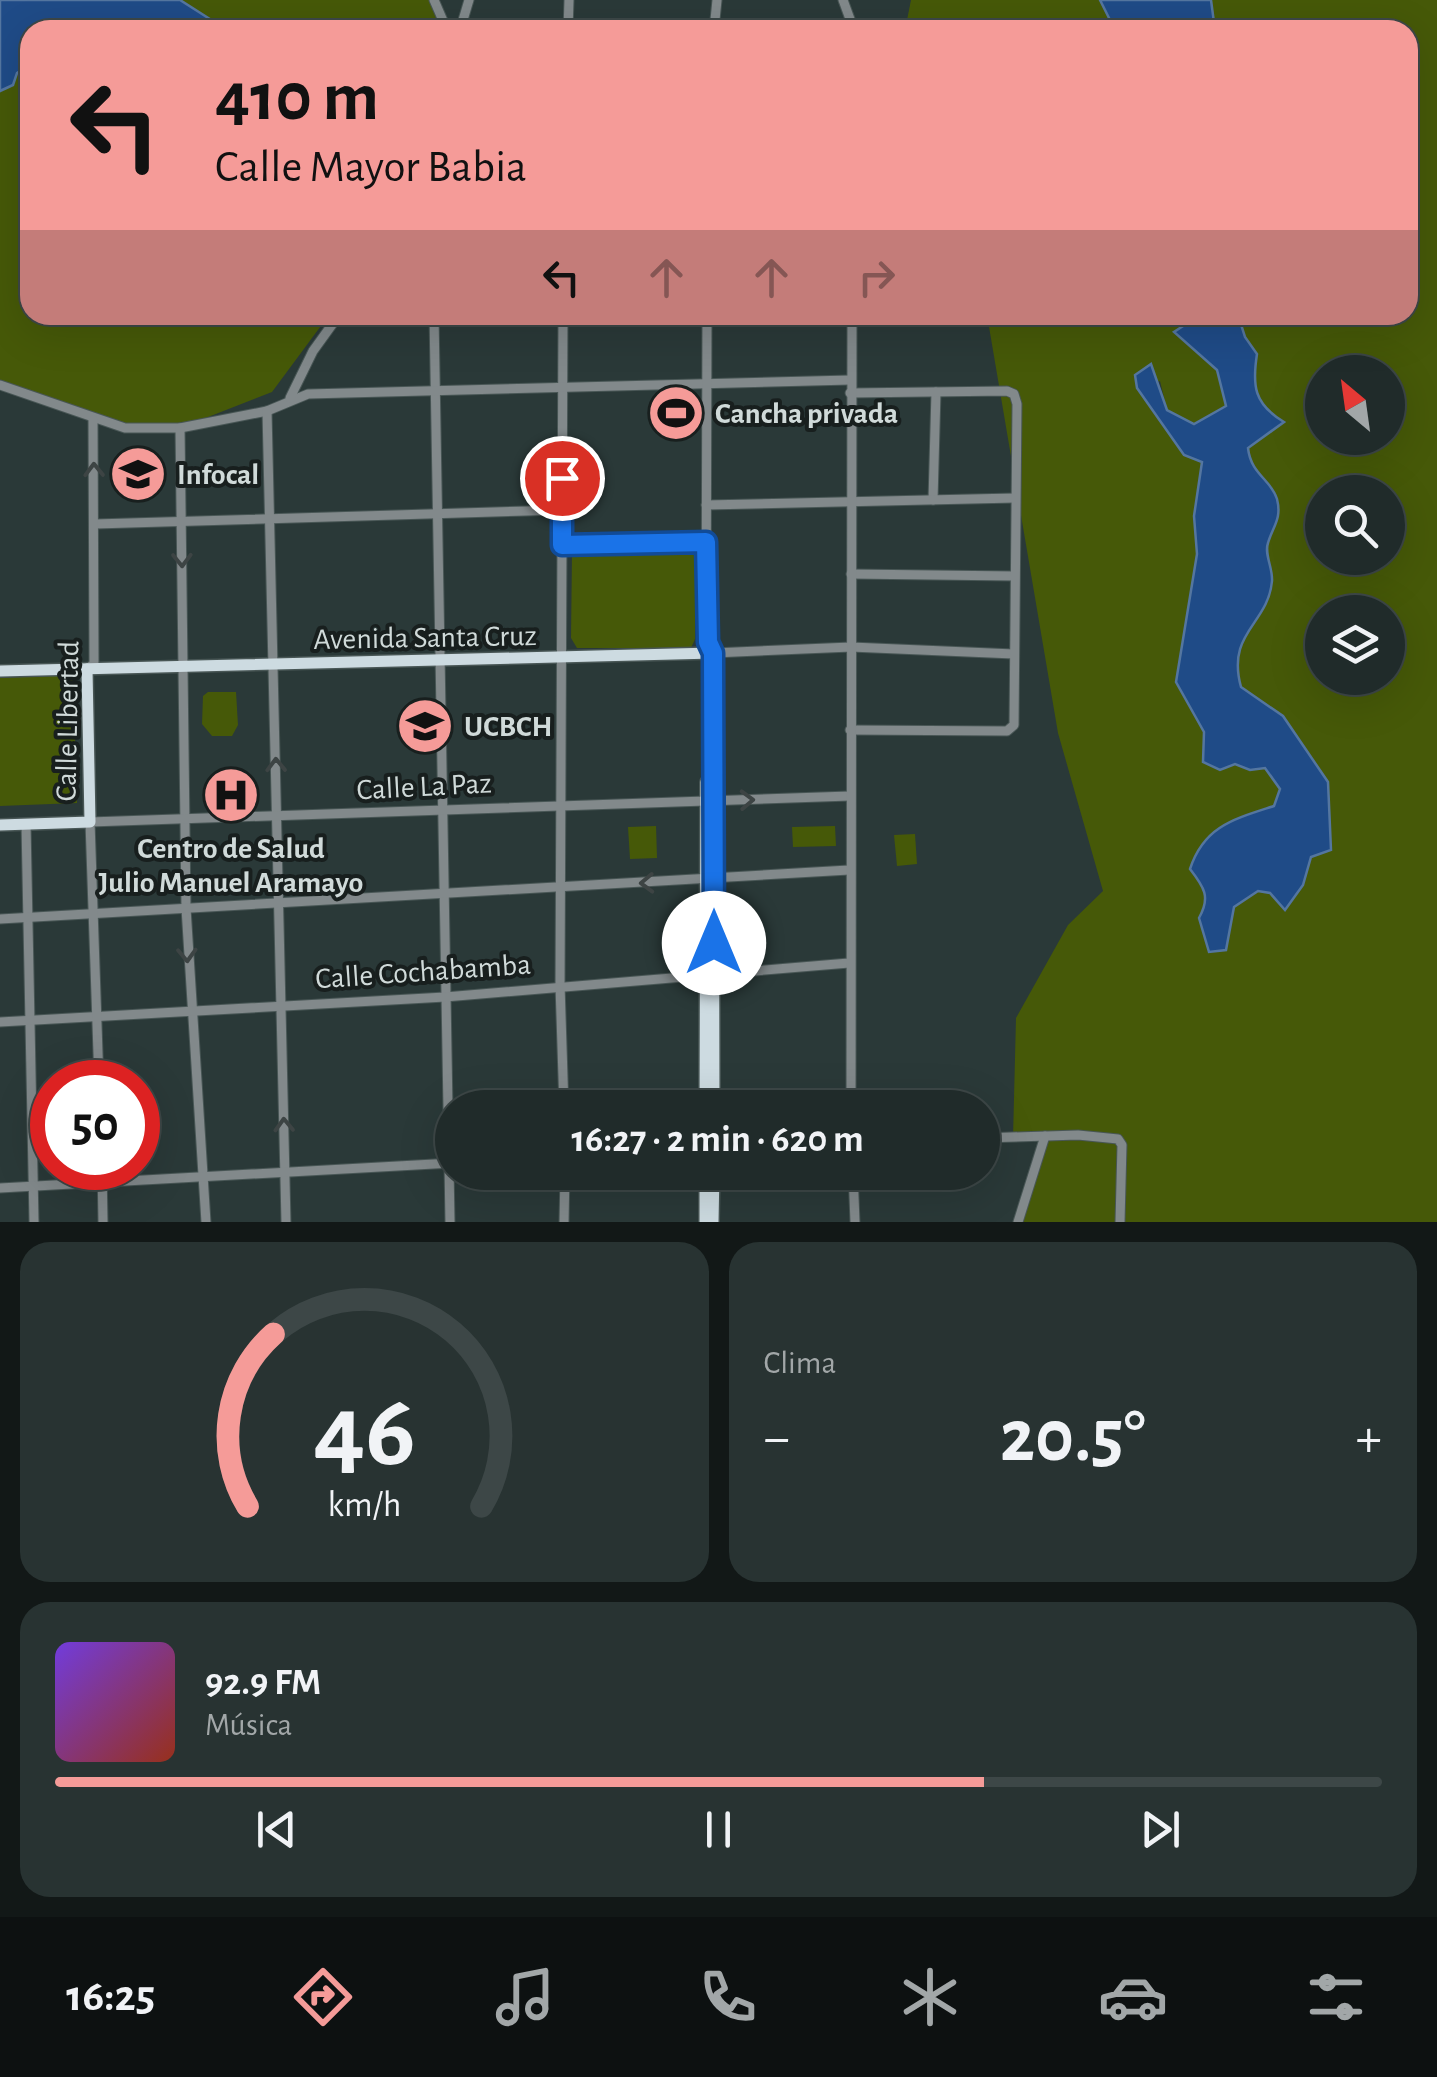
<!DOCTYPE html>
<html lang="es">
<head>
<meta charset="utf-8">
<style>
  :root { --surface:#202b2a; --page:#283332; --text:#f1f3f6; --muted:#a2a7a8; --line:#3d4747; --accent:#f59b98 }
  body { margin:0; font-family:"Alegreya Sans",sans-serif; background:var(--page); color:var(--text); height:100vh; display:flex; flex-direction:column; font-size:38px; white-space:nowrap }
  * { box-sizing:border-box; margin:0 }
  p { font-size:32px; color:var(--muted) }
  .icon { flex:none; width:55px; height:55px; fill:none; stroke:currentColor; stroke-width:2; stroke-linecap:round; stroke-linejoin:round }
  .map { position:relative; height:1222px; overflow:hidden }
  .side { display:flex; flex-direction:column; gap:20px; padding:20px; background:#121817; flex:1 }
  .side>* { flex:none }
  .top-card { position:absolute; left:20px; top:20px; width:1398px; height:305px; border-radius:30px; box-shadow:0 10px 40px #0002,0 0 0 2px var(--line); background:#f59b98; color:#111; overflow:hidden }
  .needle { width:65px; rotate:331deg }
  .tools { position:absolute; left:1305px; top:355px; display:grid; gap:20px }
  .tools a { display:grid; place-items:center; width:100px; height:100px; border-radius:50%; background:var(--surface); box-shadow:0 10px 40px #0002,0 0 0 2px var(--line); font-size:50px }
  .speed { position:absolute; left:30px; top:1060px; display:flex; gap:20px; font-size:50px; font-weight:700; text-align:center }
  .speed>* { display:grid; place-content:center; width:130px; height:130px; border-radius:50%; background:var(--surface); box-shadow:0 10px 40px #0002,0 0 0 2px var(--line); line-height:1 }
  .speed .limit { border:15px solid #d22; background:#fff; color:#111 }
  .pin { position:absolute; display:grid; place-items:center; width:85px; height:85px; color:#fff; margin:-42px; border:5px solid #fff; border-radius:50%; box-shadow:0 2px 10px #0007 }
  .me { position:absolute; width:110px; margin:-55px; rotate:0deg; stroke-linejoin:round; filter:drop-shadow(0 0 8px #0008) }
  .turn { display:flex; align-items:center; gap:35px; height:210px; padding:0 30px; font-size:45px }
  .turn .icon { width:130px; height:130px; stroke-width:2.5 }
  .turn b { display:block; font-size:70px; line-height:85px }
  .lanes { display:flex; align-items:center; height:95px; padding:0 30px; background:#0003; justify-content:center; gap:50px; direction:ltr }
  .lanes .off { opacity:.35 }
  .big { font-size:75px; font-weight:600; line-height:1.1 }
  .side .tile { flex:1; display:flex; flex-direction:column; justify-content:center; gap:15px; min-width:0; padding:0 35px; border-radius:30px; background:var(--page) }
  .side .dial { align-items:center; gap:0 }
  .dial svg { height:260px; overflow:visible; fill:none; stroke:var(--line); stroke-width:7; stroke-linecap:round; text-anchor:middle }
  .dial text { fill:var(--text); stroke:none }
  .song { display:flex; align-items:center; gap:30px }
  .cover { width:120px; height:120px; border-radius:15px; background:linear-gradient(135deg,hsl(260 70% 55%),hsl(10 70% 35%)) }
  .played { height:10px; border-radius:5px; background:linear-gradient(90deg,var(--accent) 70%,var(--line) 70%) }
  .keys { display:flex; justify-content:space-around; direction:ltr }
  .heat { display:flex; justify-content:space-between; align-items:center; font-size:55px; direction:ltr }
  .side .tiles { flex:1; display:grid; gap:20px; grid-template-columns:1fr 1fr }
  .tile:last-child { grid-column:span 2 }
  .trip { position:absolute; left:435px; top:1090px; width:565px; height:100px; border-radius:50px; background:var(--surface); box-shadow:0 10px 40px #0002,0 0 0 2px var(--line); font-weight:600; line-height:100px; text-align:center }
  .tab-bar { display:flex; height:160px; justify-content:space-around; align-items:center; background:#0d1111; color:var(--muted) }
  .tab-bar .icon { width:70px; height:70px }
  .tab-bar .selected { color:var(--accent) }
  .tab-bar b { font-size:45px; color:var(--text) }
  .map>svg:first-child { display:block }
  .green { fill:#465908; fill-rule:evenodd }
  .water { fill:#1f4b87; stroke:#5476a0; stroke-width:2.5 }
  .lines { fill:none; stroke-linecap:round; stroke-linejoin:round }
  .minor-casing { stroke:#485655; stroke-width:11 }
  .major-casing { stroke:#485655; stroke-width:14 }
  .minor { stroke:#82898b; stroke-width:9 }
  .major { stroke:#cddbe1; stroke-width:11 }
  .oneway { stroke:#3d4444 }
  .route-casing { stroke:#114b97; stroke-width:25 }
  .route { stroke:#1a73e8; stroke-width:18 }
  .labels { text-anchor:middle; stroke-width:8; stroke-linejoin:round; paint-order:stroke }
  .poi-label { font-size:30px; font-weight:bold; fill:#d0dad9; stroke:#181f1e; text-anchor:start }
  .street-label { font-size:30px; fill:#d0dad9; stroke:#181f1e }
</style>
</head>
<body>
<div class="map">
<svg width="1437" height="1222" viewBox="0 0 1437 1222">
  <rect width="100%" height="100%" fill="#2a3938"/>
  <g class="green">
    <polygon points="180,0 434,0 447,30 227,30"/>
    <polygon points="911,0 1100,0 1115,30 905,30"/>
    <path d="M1211,0h226v1222h-419l27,-85 -32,1 3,-120 52,-93 35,-34 -45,-158 -71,-418h213l-26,17 43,38 10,36 -33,18 -27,-14 -7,-29 -23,7 47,67 18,6 -8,55 3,37 -21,129 28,50 -1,30 62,6 15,21 -5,17c-36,12 -73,25 -85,62 15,20 20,39 38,58l6,-19 24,-16 12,2 16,16 17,-24 8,-28 20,-8 -3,-67 -45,-66 -42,-29 -5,-21 4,-25 32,-60 -5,-36 10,-49 -27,-29 -2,-19 35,-26c-29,-18 -30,-36 -26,-68l-12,-17 -7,-22h170v-285h-193zM1322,372h66v66h-66zM1322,492h66v66h-66zM1322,612h66v66h-66z"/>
    <polygon points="30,64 30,315 329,315 272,392 180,428 125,428 0,385 0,91"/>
    <polygon points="656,399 695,399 696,427 657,427"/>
    <polygon points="683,547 695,556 695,639 691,648 577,648 571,638 572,553 576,550"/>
    <polygon points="73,675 77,803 0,806 0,678"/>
    <polygon points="208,692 236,692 238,725 232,736 212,736 202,724 203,696"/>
    <polygon points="656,826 657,858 630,859 628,827"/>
    <polygon points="835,826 836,846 793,847 792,827"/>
    <polygon points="915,834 917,864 897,866 894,835"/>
  </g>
  <g class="water">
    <polygon points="0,0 180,0 227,30 30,30 30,64 17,73 13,85 0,91"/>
    <polygon points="1100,0 1211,0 1215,30 1115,30"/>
    <path d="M1200,315h38l7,22 12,17c-5,32 -3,50 27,68l-36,26c3,27 23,31 29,51 5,20 -4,27 -9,44 -4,11 5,25 4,38 -4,44 -46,51 -31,106l42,29 45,66 3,68 -20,7 -8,28 -18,25 -15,-17 -12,-2 -24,16 -8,43 -17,2 -10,-34c12,-21 5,-31 -9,-49 14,-43 44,-50 84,-63l6,-17 -15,-21 -15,2 -15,-6 -15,6 -17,-8 1,-30 -28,-50 21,-128 -3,-38 8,-54 -18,-7 -47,-67 -2,-13 16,-11 16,46 27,14 32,-18 -9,-36 -43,-38z"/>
  </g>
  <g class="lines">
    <g class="minor-casing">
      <g id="minor">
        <polyline points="434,0 447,30"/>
        <polyline points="843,0 854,30"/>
        <polyline points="460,30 469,0"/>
        <polyline points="568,30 569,0"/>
        <polyline points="714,30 717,0"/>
        <polyline points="434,315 450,1222"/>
        <polyline points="563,315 560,985 564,1108"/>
        <polyline points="0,385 125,428 180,428 267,411 308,394 850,380"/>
        <polyline points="290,398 313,351 339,315"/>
        <polyline points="267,411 286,1222"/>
        <polyline points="180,428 186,908 206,1222"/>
        <polyline points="933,500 936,392"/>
        <polyline points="706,505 1015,498"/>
        <polyline points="95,524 562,510"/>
        <polyline points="562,545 706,542"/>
        <polyline points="851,574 1014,576"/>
        <polyline points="711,649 713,653 851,647 1014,654"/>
        <polyline points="706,653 707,315"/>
        <polyline points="87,669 94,664 93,420"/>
        <polyline points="850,730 1007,731 1014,725 1017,404 1014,394 1007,391 850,393"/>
        <polyline points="26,824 34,1222"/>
        <polyline points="0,919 849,870"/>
        <polyline points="0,1022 445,997 849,963"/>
        <polyline points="99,1082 90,822 850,796"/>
        <polyline points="851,1108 852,315"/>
        <polyline points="982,1138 1078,1135 1118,1139 1122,1145 1120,1222"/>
        <polyline points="102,1168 103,1222"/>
        <polyline points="853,1172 855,1222"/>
        <polyline points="0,1188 452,1163"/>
        <polyline points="564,1222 565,1172"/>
        <polyline points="1018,1222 1045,1136"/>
      </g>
    </g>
    <g class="major-casing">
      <g id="major">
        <polyline points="0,671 713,653 714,1108"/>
        <polyline points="0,825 90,822 87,669"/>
        <polyline points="705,1108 706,782"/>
        <polyline points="705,1222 705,1172"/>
        <polyline points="713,1222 714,1172"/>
      </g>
    </g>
    <use href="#minor" class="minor"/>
    <use href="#major" class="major"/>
  </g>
  <defs><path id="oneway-chevron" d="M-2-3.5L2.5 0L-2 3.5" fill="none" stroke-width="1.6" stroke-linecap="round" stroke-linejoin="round" transform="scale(2.5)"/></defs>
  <g class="oneway">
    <use href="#oneway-chevron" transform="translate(94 470) rotate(-91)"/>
    <use href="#oneway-chevron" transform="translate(182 560) rotate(89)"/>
    <use href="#oneway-chevron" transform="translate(276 765) rotate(-91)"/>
    <use href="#oneway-chevron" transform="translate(747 800) rotate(-2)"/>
    <use href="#oneway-chevron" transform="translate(647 883) rotate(178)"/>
    <use href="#oneway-chevron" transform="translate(187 955) rotate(88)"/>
    <use href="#oneway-chevron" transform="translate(284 1125) rotate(-92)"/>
  </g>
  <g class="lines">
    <g class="route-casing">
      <polyline id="route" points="562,478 562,545 706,542 708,642 713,653 714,943"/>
    </g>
    <use href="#route" class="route"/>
  </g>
  <defs>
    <g id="stadium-disc" transform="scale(2.875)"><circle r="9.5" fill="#f59b98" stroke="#181f1e"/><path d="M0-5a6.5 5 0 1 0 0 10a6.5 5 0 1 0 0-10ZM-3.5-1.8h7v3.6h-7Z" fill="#111"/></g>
    <g id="university-disc" transform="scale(2.875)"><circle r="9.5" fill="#f59b98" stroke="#181f1e"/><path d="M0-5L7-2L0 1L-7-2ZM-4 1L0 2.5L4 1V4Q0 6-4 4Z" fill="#111"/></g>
    <g id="hospital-disc" transform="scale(2.875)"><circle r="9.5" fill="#f59b98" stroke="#181f1e"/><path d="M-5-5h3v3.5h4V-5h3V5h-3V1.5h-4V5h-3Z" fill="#111"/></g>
  </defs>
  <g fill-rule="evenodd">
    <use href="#stadium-disc" x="676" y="413"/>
    <use href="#university-disc" x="138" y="474"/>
    <use href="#university-disc" x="425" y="726"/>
    <use href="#hospital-disc" x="231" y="795"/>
  </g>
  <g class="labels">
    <g class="poi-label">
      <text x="715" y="423">Cancha privada</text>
      <text x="177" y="484">Infocal</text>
      <text x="464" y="736">UCBCH</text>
      <text x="231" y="858" text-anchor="middle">Centro de Salud<tspan x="231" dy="34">Julio Manuel Aramayo</tspan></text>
    </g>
    <g class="street-label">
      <text transform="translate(425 637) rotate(-1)" y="10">Avenida Santa Cruz</text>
      <text transform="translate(67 721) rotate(-89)" y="10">Calle Libertad</text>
      <text transform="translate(424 786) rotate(-3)" y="10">Calle La Paz</text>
      <text transform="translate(423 971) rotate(-4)" y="10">Calle Cochabamba</text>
    </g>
  </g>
</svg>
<div class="tools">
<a><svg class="needle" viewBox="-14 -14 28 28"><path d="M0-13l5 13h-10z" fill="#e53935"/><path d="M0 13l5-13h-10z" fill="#a2a7a8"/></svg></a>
<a><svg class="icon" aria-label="search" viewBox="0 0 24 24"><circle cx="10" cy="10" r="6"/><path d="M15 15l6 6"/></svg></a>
<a><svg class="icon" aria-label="layers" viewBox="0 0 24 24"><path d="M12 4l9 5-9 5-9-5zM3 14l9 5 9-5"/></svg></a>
</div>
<div class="speed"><div class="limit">50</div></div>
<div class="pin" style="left:562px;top:478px;background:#d93025"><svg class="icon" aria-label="arrive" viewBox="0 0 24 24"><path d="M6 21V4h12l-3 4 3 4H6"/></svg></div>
<svg class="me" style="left:714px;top:943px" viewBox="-20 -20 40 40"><circle r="19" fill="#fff"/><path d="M0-13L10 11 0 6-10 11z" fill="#1a73e8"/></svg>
<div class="trip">16:27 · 2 min · 620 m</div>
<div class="top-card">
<div class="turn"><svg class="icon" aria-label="left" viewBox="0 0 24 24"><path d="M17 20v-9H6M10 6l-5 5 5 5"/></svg><div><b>410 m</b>Calle Mayor Babia</div></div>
<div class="lanes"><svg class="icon" aria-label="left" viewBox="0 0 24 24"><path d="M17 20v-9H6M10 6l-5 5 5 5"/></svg><svg class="icon off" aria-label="ahead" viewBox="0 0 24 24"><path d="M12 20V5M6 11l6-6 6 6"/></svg><svg class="icon off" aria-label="ahead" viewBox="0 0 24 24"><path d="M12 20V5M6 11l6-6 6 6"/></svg><svg class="icon off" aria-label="right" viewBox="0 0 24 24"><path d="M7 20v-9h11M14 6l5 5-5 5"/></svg></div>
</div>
</div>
<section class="side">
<div class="tiles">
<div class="tile dial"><svg viewBox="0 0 100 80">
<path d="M14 69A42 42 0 1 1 86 69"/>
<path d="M14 69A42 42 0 0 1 22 16" stroke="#f59b98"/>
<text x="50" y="56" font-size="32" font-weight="700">46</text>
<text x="50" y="72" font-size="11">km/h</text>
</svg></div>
<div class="tile"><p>Clima</p>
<div class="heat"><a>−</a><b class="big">20.5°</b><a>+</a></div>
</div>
<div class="tile">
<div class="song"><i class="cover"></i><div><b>92.9 FM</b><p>Música</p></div></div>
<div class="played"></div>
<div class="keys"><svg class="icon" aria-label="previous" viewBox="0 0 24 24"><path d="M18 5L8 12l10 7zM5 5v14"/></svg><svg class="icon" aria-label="pause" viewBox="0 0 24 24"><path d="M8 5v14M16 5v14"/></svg><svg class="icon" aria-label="next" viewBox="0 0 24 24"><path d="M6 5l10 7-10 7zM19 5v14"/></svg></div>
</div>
</div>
</section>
<nav class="tab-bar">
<b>16:25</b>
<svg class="icon selected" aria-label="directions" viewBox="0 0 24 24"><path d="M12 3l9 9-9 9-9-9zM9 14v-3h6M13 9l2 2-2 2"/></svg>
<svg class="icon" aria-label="music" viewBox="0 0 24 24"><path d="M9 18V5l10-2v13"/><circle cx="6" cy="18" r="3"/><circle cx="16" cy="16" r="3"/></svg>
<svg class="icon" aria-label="phone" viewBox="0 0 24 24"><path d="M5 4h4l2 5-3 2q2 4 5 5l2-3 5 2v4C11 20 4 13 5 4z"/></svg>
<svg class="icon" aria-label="climate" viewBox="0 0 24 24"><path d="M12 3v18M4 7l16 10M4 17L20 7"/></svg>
<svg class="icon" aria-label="car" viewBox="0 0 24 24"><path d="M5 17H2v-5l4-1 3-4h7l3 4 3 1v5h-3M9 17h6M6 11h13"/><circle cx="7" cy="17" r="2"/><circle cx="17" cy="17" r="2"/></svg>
<svg class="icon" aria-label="filters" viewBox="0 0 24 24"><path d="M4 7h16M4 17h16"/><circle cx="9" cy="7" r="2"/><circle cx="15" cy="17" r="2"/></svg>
</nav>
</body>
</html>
